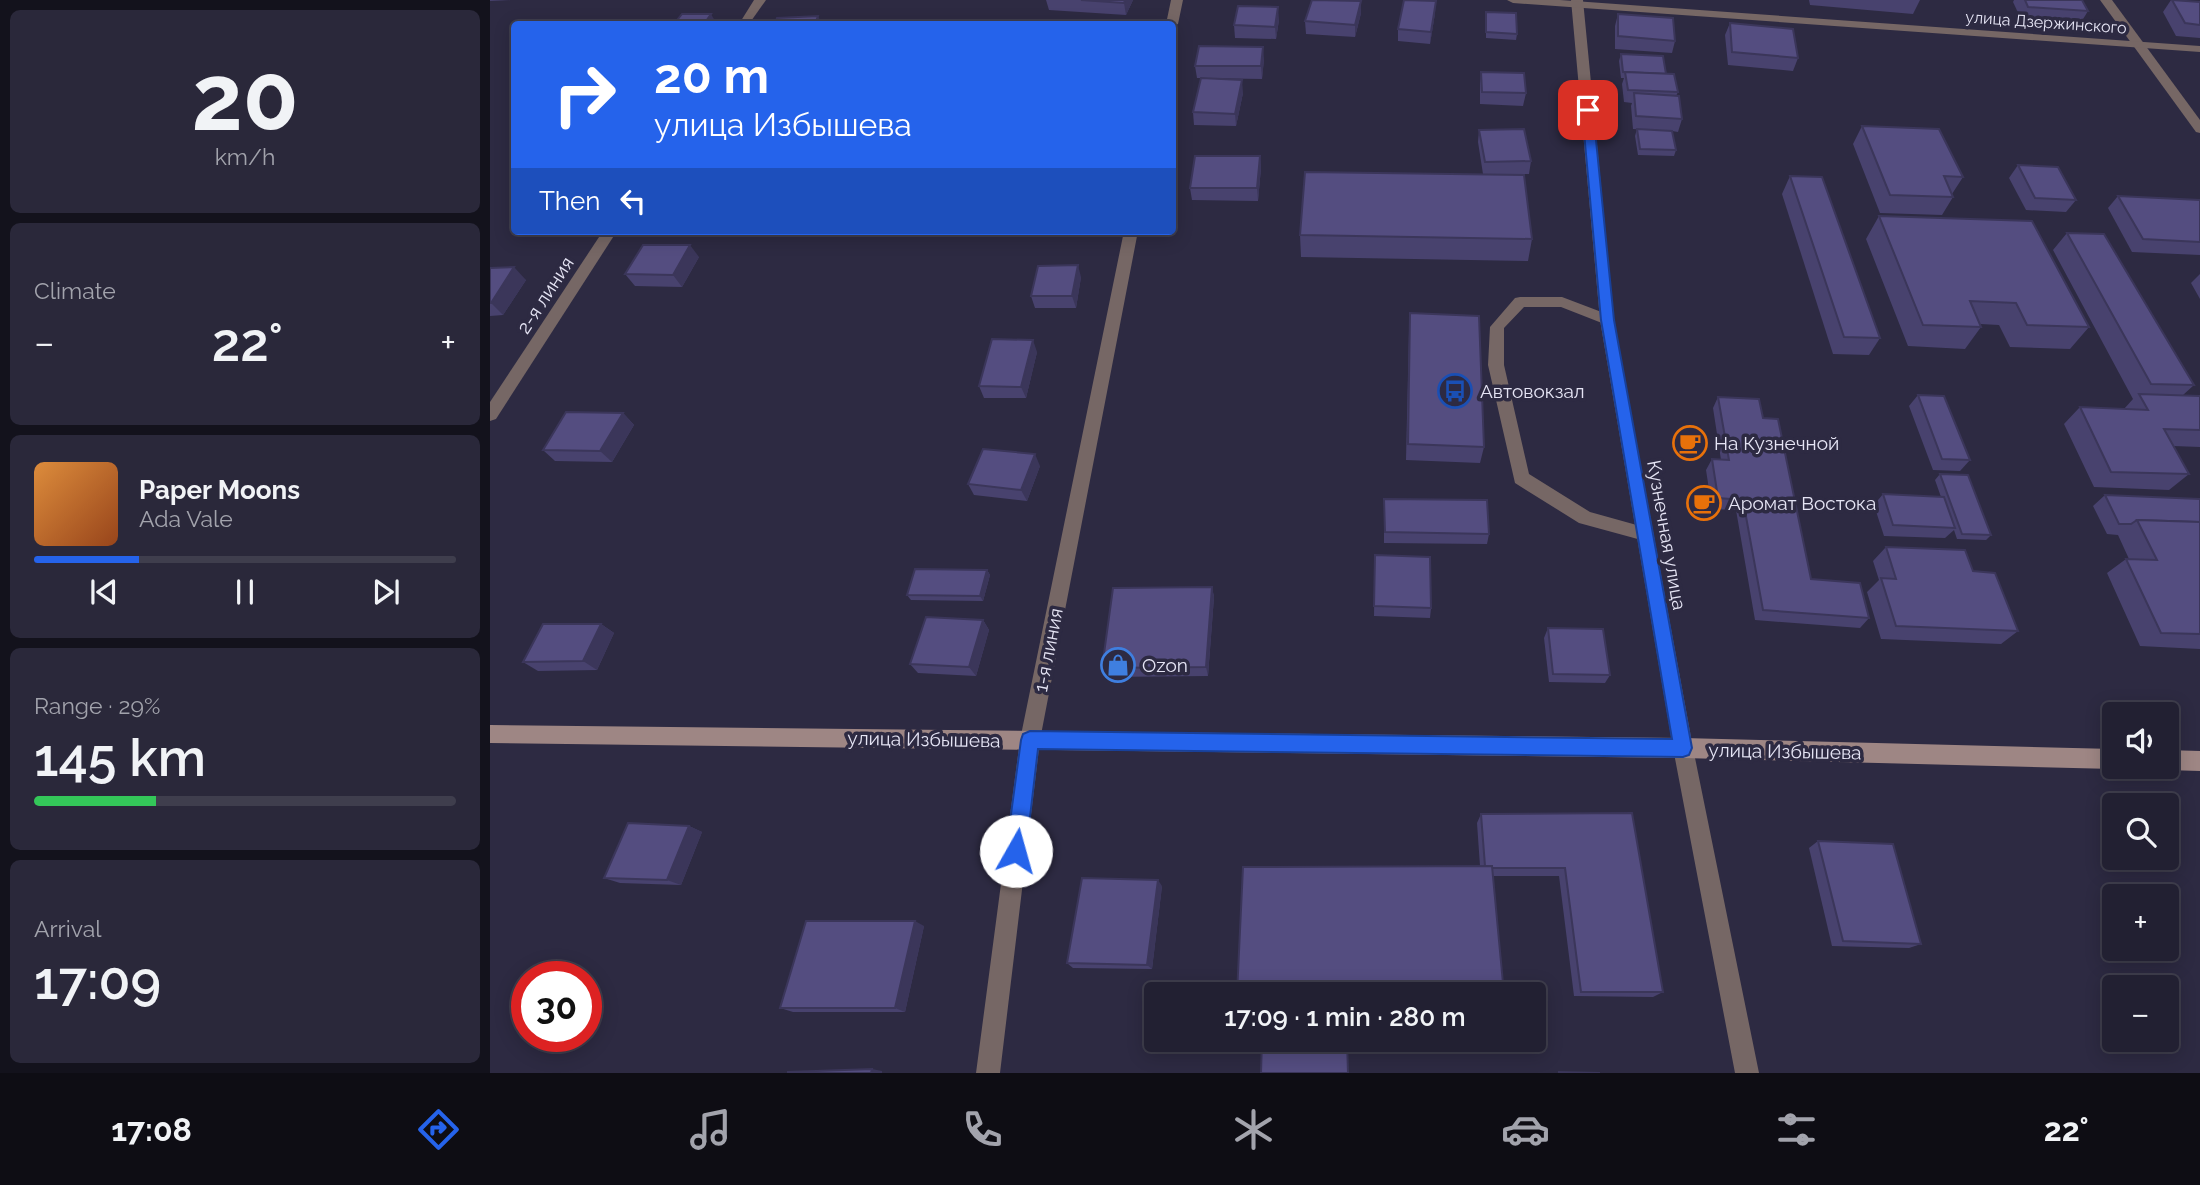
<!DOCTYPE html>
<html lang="en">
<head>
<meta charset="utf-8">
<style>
  :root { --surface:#222032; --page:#2a283a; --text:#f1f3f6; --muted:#a2a3ac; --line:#3f3e4d; --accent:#2563eb }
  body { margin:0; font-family:Raleway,sans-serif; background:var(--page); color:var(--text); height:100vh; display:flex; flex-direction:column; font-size:26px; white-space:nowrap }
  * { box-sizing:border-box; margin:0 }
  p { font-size:23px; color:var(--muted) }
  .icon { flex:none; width:38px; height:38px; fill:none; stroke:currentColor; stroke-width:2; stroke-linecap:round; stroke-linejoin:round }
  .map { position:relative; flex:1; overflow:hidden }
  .panel { display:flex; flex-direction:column; gap:10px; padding:10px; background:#13121c; width:490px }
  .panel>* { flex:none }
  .hud { position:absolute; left:21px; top:21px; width:665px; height:214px; border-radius:7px; box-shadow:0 4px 18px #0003,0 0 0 2px var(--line); background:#2563eb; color:#fff; overflow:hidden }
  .controls { position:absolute; left:1612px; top:702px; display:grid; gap:14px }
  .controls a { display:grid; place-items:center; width:77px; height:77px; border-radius:7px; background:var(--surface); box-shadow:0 4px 18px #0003,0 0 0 2px var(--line); font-size:35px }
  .speed { position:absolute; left:21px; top:961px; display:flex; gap:14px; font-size:35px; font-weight:700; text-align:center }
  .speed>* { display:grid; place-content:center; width:91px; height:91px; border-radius:50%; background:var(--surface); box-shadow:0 4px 18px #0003,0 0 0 2px var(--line); line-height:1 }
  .speed .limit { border:10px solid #d22; background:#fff; color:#111 }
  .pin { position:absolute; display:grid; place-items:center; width:60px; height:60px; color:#fff; margin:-30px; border-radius:14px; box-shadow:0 4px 10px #0006 }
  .me { position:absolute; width:77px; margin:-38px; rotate:7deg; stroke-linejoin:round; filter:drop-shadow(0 0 5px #0008) }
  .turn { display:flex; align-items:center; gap:24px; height:147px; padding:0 28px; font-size:32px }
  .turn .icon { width:91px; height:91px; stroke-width:2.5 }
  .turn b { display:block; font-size:49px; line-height:60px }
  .then { display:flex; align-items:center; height:66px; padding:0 28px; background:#0003; gap:14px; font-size:26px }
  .big { font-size:52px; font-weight:600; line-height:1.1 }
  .panel .card { flex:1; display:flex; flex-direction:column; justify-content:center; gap:10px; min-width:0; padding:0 24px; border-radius:10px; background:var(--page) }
  .panel .dial { align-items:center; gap:0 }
  .dial b { font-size:91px; line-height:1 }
  .song { display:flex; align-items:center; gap:21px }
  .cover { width:84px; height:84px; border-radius:10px; background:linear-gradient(135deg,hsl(30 70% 55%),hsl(20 70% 35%)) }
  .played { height:7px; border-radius:4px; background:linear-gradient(90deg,var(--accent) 25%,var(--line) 25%) }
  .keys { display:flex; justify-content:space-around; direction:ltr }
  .heat { display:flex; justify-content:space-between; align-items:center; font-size:38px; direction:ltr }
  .charge { height:10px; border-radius:5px; background:linear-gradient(90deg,#34c759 29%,var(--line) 0) }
  .trip { position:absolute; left:654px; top:982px; width:402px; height:70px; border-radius:7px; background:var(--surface); box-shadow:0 4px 18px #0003,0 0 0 2px var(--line); font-weight:600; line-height:70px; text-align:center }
  .tabs { display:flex; height:112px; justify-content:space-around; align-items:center; background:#0e0d14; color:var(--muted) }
  .tabs .icon { width:49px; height:49px }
  .tabs .active { color:var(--accent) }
  .tabs b { font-size:32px; color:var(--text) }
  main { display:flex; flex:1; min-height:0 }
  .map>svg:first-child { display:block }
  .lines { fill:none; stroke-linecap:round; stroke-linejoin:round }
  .service { fill:#766765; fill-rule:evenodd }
  .minor { fill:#766765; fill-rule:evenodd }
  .tertiary { fill:#766765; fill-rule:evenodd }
  .secondary { fill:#9e8684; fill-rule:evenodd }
  .wall { fill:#48426e }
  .shaded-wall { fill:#3b365a }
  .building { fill:#544d80; stroke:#3b365a; stroke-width:2 }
  .route { fill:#2563eb; stroke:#184099; stroke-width:2 }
  .labels { text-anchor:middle; stroke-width:7; stroke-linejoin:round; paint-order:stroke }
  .far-street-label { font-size:16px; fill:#e5e4f4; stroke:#2d2a42 }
  .street-label { font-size:19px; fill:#e5e4f4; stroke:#2d2a42 }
  .poi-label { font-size:19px; fill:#e5e4f4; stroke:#2d2a42; text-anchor:start }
</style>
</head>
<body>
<main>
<section class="panel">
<div class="card dial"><b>20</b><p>km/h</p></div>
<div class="card"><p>Climate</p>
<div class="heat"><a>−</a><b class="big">22°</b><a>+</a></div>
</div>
<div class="card">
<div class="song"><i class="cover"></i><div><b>Paper Moons</b><p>Ada Vale</p></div></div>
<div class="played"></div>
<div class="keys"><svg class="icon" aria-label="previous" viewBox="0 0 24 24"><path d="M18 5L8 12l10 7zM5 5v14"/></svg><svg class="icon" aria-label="pause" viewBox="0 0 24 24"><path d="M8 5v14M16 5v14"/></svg><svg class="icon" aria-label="next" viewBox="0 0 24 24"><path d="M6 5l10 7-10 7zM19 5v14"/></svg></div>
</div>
<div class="card"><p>Range · 29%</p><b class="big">145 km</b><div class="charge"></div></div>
<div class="card"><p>Arrival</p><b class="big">17:09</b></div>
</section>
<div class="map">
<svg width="1710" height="1073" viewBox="0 0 1710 1073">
  <rect width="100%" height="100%" fill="#2d2a42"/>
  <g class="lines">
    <polygon class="service" points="1030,297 1072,297 1122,316 1124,320 1117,325 1071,307 1034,307 1014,328 1014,365 1039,474 1100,512 1161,529 1164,534 1161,539 1155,541 1089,523 1025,483 998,365 1000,327 1025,298"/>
    <g class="minor">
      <polygon points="264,0 276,0 259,24 249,24"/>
      <polygon points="681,0 693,0 688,24 682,27 682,24 676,24"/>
      <polygon points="1081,0 1093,0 1124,320 1203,748 1269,1073 1245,1073 1183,748 1110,320"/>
      <polygon points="1610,0 1622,0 1710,120 1710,133 1706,132"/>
      <polygon points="113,231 127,231 6,419 0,421 0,402"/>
      <polygon points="634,231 648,231 550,740 510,1073 486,1073 530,740"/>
    </g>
    <polygon class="tertiary" points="1017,0 1070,0 1710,46 1710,52 1023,3"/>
    <g class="secondary">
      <polygon points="0,725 1193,738 1624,749 1624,766 1630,766 1624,769 1193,758 0,743"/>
      <polygon points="1676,750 1710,751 1710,771 1676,770 1669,767 1676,766"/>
    </g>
  </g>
  <g class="wall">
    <polygon points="0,0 21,0 0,1"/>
    <polygon points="556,0 643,0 636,15 559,10"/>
    <polygon points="1319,0 1430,0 1423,14 1320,5"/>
    <polygon points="1524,0 1535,0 1598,11 1590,24 1531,19 1523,2"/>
    <polygon points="1681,0 1710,2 1710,38 1686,36 1673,12"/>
    <polygon points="871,1 871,13 865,37 816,34 815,21"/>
    <polygon points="996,12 1027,34 1026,40 996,38"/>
    <polygon points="945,13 940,44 908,41 908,29"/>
    <polygon points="1128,14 1185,41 1182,53 1125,49 1125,26"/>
    <polygon points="789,20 786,39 745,38 744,25"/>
    <polygon points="1240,23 1308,58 1303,71 1238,65 1235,35"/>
    <polygon points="1131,54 1176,74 1188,92 1186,96 1192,119 1188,132 1182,131 1186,150 1184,156 1148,155 1145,136 1147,129 1158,130 1143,129 1141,106 1142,103 1134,102 1132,84 1134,78 1131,78 1129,61"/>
    <polygon points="774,59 772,79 707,78 705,66"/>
    <polygon points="991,72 1036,93 1033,106 990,104 990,84"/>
    <polygon points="753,93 746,126 704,125 703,112"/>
    <polygon points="1372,126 1473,177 1462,194 1463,197 1452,215 1390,213 1363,144"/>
    <polygon points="989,130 1041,161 1039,174 998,174 1042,239 1038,261 811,257 810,235 993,174 988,142"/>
    <polygon points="770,156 771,168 768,201 702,200 700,188"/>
    <polygon points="1528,165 1586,200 1576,212 1536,210 1519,178"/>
    <polygon points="1300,176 1390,338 1379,355 1343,354 1292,194"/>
    <polygon points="1628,196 1710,200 1710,255 1642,252 1618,208"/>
    <polygon points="1389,216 1599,327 1580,349 1520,347 1509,325 1490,324 1491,327 1475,349 1418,346 1376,239"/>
    <polygon points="1577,233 1704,385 1693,395 1710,396 1710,447 1683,446 1699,474 1679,490 1604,487 1574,424 1590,407 1634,409 1643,399 1563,250"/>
    <polygon points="209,257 192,287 145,286 135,274"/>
    <polygon points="0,268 36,280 13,315 0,316"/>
    <polygon points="1710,274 1710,299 1701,283"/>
    <polygon points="591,277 586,308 545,308 541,296"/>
    <polygon points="920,313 994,447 990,463 916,460 919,330"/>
    <polygon points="547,352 536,398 494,398 489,386"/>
    <polygon points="1428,395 1480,460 1470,471 1443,470 1419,406"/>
    <polygon points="1228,397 1273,418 1321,579 1379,618 1370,628 1265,620 1246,510 1222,509 1216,470 1222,459 1231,460 1223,408"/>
    <polygon points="133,413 144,425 122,462 65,461 53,450"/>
    <polygon points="550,466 537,501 484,495 478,484"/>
    <polygon points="1450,474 1501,535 1496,540 1467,539 1464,530 1455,538 1394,536 1384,505 1393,494 1451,497 1445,480"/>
    <polygon points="1615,495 1710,499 1710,649 1650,646 1617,573 1636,559 1639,559 1628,535 1617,534 1603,506"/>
    <polygon points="894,499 999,534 997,544 894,543"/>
    <polygon points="1396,547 1528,631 1511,644 1391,639 1377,592 1389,580 1383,561"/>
    <polygon points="885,555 941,608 940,618 884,616"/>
    <polygon points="497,570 500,575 493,601 421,600 417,595"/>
    <polygon points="722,587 724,597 718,676 616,677 612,668"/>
    <polygon points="493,620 499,630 486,676 428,673 420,664"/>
    <polygon points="111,624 124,633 107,670 48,671 33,662"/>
    <polygon points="1058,628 1120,675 1115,683 1059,682 1054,638"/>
    <polygon points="1142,813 1173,992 1163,997 1084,996 1069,876 1003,876 990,866 987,823 991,814"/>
    <polygon points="199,826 212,832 191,885 130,883 114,878"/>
    <polygon points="1328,841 1431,944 1419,948 1342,946 1319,848"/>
    <polygon points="672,886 662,969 583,968 577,963"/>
    <polygon points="434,926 415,1012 303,1012 290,1008"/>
  </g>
  <g class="shaded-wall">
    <polygon points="635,0 643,0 636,15 634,3"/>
    <polygon points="871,1 871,13 865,37 865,25"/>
    <polygon points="946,1 945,13 940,44 941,32"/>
    <polygon points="788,7 789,20 786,39 785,27"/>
    <polygon points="221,14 225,21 222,24 214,24"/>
    <polygon points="328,16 331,22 330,24 325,24"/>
    <polygon points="773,47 774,59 772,79 771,66"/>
    <polygon points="752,80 753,93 746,126 745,114"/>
    <polygon points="770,156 771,168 768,201 767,188"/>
    <polygon points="200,245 209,257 192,287 183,275"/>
    <polygon points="588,265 591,277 586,308 582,296"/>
    <polygon points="24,267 36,280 13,315 1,303"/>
    <polygon points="543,340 547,352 536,398 531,387"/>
    <polygon points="133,413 144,425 122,462 110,451"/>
    <polygon points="545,454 550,466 537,501 531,490"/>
    <polygon points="497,570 500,575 493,601 490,596"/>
    <polygon points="722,587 724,597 718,676 716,667"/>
    <polygon points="493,620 499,630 486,676 479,667"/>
    <polygon points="111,624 124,633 107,670 93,661"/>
    <polygon points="199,826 212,832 191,885 177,880"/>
    <polygon points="668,880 672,886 662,969 657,965"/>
    <polygon points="425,921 434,926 415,1012 405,1008"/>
    <polygon points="382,1069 392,1071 392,1073 381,1073"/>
  </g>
  <g class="building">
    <polygon points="591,0 635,0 634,3"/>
    <polygon points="822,0 871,1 865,25 815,21"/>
    <polygon points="914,0 946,1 941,32 908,29"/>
    <polygon points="1535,0 1592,0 1598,11 1538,7"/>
    <polygon points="1682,0 1710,2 1710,25 1695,23"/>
    <polygon points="748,6 788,7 785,27 744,25"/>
    <polygon points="996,12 1026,13 1027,34 996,32"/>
    <polygon points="192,14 221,14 214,24 184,24"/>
    <polygon points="1128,14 1183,18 1185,41 1128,36"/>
    <polygon points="328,16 325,24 285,24 287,18"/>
    <polygon points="1240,23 1303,29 1308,58 1242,52"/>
    <polygon points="709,46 773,47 771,66 705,66"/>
    <polygon points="1131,54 1173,56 1176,74 1133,72"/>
    <polygon points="991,72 1034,73 1036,93 992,92"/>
    <polygon points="1135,72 1184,74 1188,92 1138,90"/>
    <polygon points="711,78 752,80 745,114 703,112"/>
    <polygon points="1144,93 1189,96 1192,119 1146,116"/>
    <polygon points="1372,126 1449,129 1473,177 1454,176 1463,197 1400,195"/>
    <polygon points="1034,129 1041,161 995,162 989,130"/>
    <polygon points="1147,129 1182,131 1186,150 1150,149"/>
    <polygon points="705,156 770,156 767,188 700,188"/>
    <polygon points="1528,165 1568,167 1586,200 1545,198"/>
    <polygon points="815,172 1034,175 1042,239 810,235"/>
    <polygon points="1300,176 1332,177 1390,338 1354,337"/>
    <polygon points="1628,196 1710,200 1710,242 1653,239"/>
    <polygon points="1389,216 1542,221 1599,327 1537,325 1526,303 1480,301 1491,327 1433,325"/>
    <polygon points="1577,233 1614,234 1704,385 1661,384"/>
    <polygon points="153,245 200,245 183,275 135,274"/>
    <polygon points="588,265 582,296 541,296 548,266"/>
    <polygon points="24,267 1,303 0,303 0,268"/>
    <polygon points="920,313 989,316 994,447 918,444"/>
    <polygon points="502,339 543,340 531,387 489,386"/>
    <polygon points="1649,394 1710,396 1710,430 1674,429 1699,474 1621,472 1590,407 1658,410"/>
    <polygon points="1428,395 1454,396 1480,460 1452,459"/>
    <polygon points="1228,397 1269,399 1273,418 1288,419 1321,579 1370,583 1379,618 1273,610 1253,500 1228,498 1222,459 1239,460"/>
    <polygon points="76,412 133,413 110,451 53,450"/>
    <polygon points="493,449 545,454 531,490 478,484"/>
    <polygon points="1450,474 1478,475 1501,535 1472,534"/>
    <polygon points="1393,494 1454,497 1465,528 1403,525"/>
    <polygon points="1615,495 1710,499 1710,522 1647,520 1641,524 1629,524"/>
    <polygon points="894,499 997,500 999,534 895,532"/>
    <polygon points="1647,520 1710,522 1710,634 1671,633 1636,559 1667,560"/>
    <polygon points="1396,547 1475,550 1483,571 1505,573 1528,631 1406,626 1391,578 1406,579"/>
    <polygon points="885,555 940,557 941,608 884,606"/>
    <polygon points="425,569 497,570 490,596 417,595"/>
    <polygon points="722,587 716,667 612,668 623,588"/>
    <polygon points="436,617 493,620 479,667 420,664"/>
    <polygon points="53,624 111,624 93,661 33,662"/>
    <polygon points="1058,628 1113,629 1120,675 1063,674"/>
    <polygon points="1142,813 1173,992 1091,992 1075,868 1002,868 1002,866 995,866 991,814"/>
    <polygon points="138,823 199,826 177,880 114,878"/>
    <polygon points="1328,841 1403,844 1431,944 1353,941"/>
    <polygon points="1002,866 1014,994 747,994 753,867"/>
    <polygon points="592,878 668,880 657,965 577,963"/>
    <polygon points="316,921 425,921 405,1008 290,1008"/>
    <polygon points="772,1040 857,1040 858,1073 771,1073"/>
    <polygon points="382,1069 381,1073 298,1073 298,1072"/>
    <polygon points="1069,1072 1110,1073 1069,1073"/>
  </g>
  <polygon class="route" points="1098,106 1103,110 1124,320 1202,748 1199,755 1193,757 548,749 536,851 533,858 526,861 519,858 516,851 531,740 533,734 540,731 1182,739 1111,320 1092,110"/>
  <defs>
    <g id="bus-ring" transform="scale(1.75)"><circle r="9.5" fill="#2d2a42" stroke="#1a4fb4" stroke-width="1.5"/><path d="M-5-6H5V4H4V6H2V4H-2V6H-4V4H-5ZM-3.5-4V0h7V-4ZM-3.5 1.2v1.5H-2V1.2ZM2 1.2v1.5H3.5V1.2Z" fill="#1a4fb4"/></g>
    <g id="cafe-ring" transform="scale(1.75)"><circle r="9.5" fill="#2d2a42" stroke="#e8710a" stroke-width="1.5"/><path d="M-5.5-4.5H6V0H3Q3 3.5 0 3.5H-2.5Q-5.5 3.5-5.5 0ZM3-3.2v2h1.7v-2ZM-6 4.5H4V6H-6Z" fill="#e8710a"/></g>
    <g id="shop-ring" transform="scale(1.75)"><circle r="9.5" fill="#2d2a42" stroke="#3f7fe0" stroke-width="1.5"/><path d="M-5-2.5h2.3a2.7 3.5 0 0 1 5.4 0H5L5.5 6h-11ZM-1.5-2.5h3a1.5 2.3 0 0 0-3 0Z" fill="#3f7fe0"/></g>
  </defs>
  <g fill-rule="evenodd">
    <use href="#bus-ring" x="965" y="391"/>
    <use href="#cafe-ring" x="1200" y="443"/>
    <use href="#cafe-ring" x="1214" y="503"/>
    <use href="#shop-ring" x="628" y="665"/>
  </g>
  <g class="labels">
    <g class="far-street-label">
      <text transform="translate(1556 22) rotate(4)" y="6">улица Дзержинского</text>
    </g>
    <g class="street-label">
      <text transform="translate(55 295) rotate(-57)" y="7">2-я линия</text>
      <text transform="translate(1177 535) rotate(80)" y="7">Кузнечная улица</text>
      <text transform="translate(558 650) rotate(-79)" y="7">1-я линия</text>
      <text transform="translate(434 739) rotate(1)" y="7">улица Избышева</text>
      <text transform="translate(1295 751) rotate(1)" y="7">улица Избышева</text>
    </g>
    <g class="poi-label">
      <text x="990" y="398">Автовокзал</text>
      <text x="1224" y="450">На Кузнечной</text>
      <text x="1238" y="510">Аромат Востока</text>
      <text x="652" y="672">Ozon</text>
    </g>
  </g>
</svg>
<div class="controls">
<a><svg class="icon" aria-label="sound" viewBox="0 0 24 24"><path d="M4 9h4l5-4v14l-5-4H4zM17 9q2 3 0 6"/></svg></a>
<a><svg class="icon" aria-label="search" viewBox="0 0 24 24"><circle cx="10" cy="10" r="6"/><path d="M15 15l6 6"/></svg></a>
<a>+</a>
<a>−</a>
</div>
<div class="speed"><div class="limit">30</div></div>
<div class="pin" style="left:1098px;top:110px;background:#d93025"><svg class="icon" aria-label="arrive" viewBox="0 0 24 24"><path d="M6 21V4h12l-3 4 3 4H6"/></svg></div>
<svg class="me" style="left:526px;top:851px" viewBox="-20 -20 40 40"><circle r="19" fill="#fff"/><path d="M0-13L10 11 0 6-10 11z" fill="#2563eb"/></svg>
<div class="trip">17:09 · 1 min · 280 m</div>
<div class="hud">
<div class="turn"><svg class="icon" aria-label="right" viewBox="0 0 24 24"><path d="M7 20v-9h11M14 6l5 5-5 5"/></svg><div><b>20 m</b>улица Избышева</div></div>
<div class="then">Then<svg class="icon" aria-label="left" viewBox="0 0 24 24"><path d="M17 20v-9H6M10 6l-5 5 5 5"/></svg></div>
</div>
</div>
</main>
<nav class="tabs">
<b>17:08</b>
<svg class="icon active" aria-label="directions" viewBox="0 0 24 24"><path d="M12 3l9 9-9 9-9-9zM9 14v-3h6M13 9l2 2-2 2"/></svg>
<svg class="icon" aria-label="music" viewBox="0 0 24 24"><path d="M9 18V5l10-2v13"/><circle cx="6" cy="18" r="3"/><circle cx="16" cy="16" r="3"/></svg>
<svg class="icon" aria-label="phone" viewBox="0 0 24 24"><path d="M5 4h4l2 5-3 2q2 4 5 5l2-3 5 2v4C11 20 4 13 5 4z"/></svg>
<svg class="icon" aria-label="climate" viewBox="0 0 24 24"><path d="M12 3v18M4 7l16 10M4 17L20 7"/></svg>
<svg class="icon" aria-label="car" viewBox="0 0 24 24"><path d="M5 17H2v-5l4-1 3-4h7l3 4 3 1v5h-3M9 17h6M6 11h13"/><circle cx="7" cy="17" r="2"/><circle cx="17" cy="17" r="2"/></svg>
<svg class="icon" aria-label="filters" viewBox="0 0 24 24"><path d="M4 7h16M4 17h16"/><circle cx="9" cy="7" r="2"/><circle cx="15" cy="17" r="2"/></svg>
<b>22°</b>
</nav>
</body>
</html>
